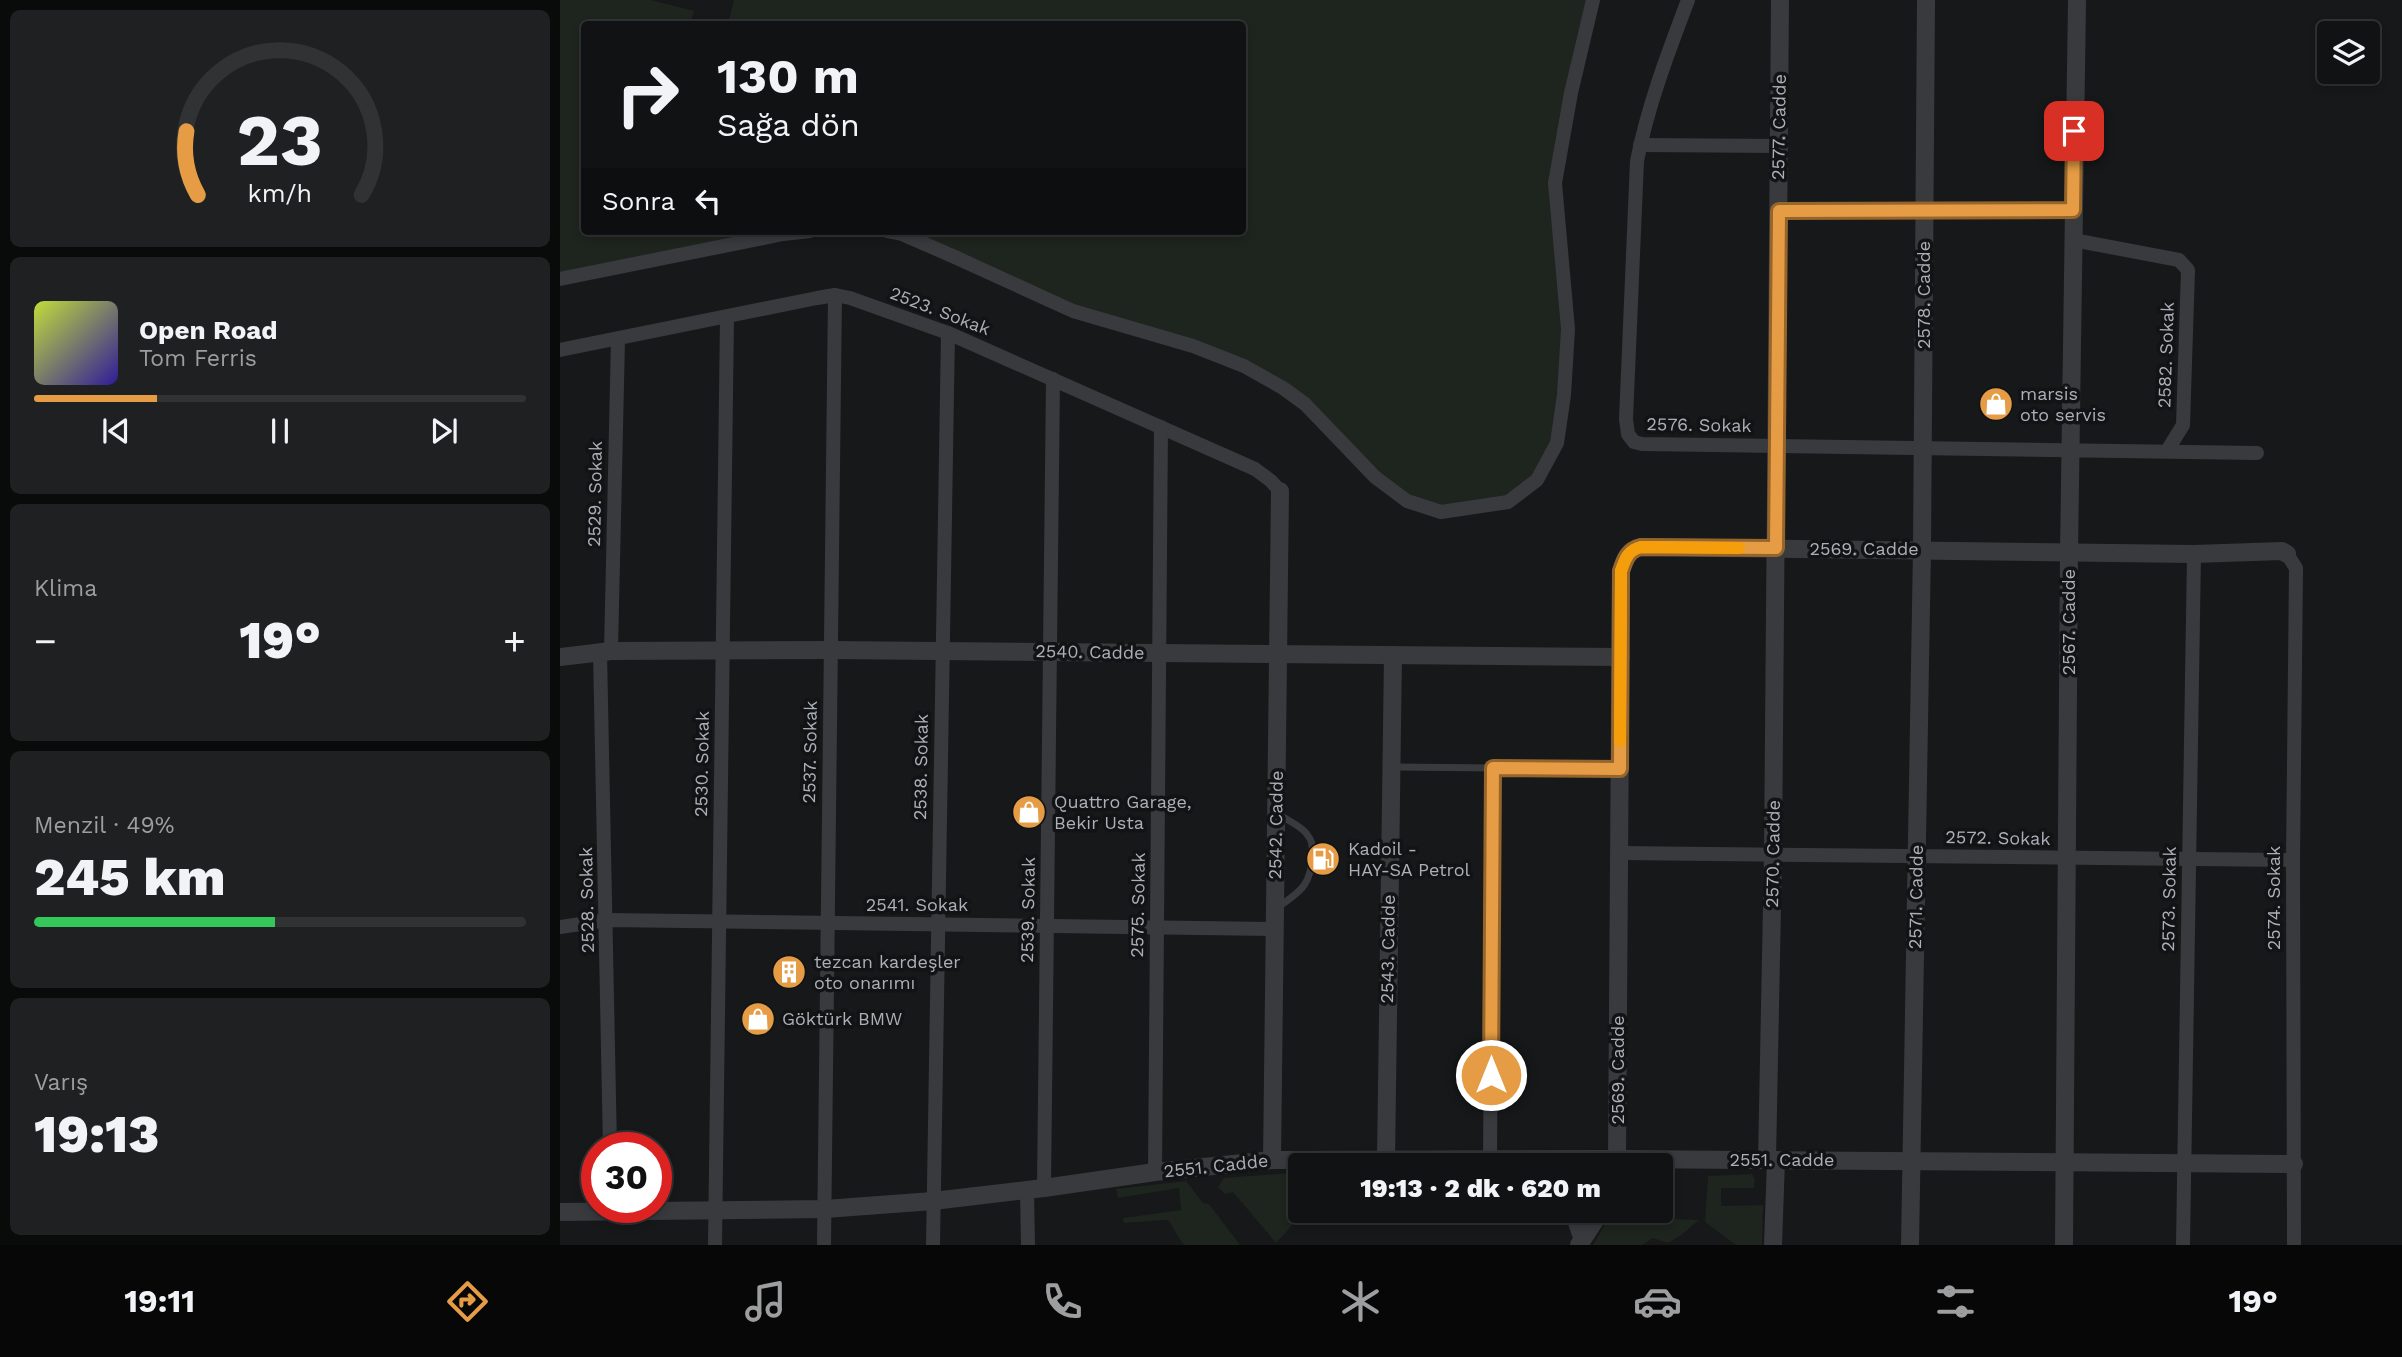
<!DOCTYPE html>
<html lang="tr">
<head>
<meta charset="utf-8">
<style>
  :root { --surface:#111213; --page:#1e2021; --text:#f1f3f6; --muted:#9c9ea0; --line:#303233; --accent:#e59c44 }
  body { margin:0; font-family:"Work Sans",sans-serif; background:var(--page); color:var(--text); height:100vh; display:flex; flex-direction:column; font-size:26px; white-space:nowrap }
  * { box-sizing:border-box; margin:0 }
  p { font-size:23px; color:var(--muted) }
  .icon { flex:none; width:38px; height:38px; fill:none; stroke:currentColor; stroke-width:2; stroke-linecap:round; stroke-linejoin:round }
  .map { position:relative; flex:1; overflow:hidden }
  .drawer { display:flex; flex-direction:column; gap:10px; padding:10px; background:#090a0a; width:560px }
  .drawer>* { flex:none }
  .guide { position:absolute; left:21px; top:21px; width:665px; height:214px; border-radius:7px; box-shadow:0 4px 10px #0003,0 0 0 2px var(--line); background:#111213; color:var(--text); overflow:hidden }
  .buttons { position:absolute; left:1757px; top:21px; display:grid; gap:14px }
  .buttons a { display:grid; place-items:center; width:63px; height:63px; border-radius:7px; background:var(--surface); box-shadow:0 4px 10px #0003,0 0 0 2px var(--line); font-size:35px }
  .speed { position:absolute; left:21px; top:1132px; display:flex; gap:14px; font-size:35px; font-weight:700; text-align:center }
  .speed>* { display:grid; place-content:center; width:91px; height:91px; border-radius:50%; background:var(--surface); box-shadow:0 4px 10px #0003,0 0 0 2px var(--line); line-height:1 }
  .speed .limit { border:10px solid #d22; background:#fff; color:#111 }
  .pin { position:absolute; display:grid; place-items:center; width:60px; height:60px; color:#fff; margin:-30px; border-radius:14px; box-shadow:0 4px 10px #0006 }
  .me { position:absolute; width:77px; margin:-38px; rotate:0deg; stroke-linejoin:round; filter:drop-shadow(0 0 5px #0008) }
  .turn { display:flex; align-items:center; gap:24px; height:147px; padding:0 21px; font-size:32px }
  .turn .icon { width:91px; height:91px; stroke-width:2.5 }
  .turn b { display:block; font-size:49px; line-height:60px }
  .then { display:flex; align-items:center; height:66px; padding:0 21px; background:#0003; gap:14px; font-size:26px }
  .big { font-size:52px; font-weight:800; line-height:1.1 }
  .drawer .card { flex:1; display:flex; flex-direction:column; justify-content:center; gap:10px; min-width:0; padding:0 24px; border-radius:10px; background:var(--page) }
  .drawer .dial { align-items:center; gap:0 }
  .dial svg { height:182px; overflow:visible; fill:none; stroke:var(--line); stroke-width:7; stroke-linecap:round; text-anchor:middle }
  .dial text { fill:var(--text); stroke:none }
  .song { display:flex; align-items:center; gap:21px }
  .cover { width:84px; height:84px; border-radius:10px; background:linear-gradient(135deg,hsl(70 70% 55%),hsl(250 70% 35%)) }
  .played { height:7px; border-radius:4px; background:linear-gradient(90deg,var(--accent) 25%,var(--line) 25%) }
  .keys { display:flex; justify-content:space-around; direction:ltr }
  .heat { display:flex; justify-content:space-between; align-items:center; font-size:38px; direction:ltr }
  .charge { height:10px; border-radius:5px; background:linear-gradient(90deg,#34c759 49%,var(--line) 0) }
  .trip { position:absolute; left:728px; top:1153px; width:385px; height:70px; border-radius:7px; background:var(--surface); box-shadow:0 4px 10px #0003,0 0 0 2px var(--line); font-weight:800; line-height:70px; text-align:center }
  .tabs { display:flex; height:112px; justify-content:space-around; align-items:center; background:#070708; color:var(--muted) }
  .tabs .icon { width:49px; height:49px }
  .tabs .current { color:var(--accent) }
  .tabs b { font-size:32px; color:var(--text) }
  main { display:flex; flex:1; min-height:0 }
  .map>svg:first-child { display:block }
  .green { fill:#1e241e }
  .lines { fill:none; stroke-linecap:round; stroke-linejoin:round }
  .service { stroke:#393a3e; stroke-width:7 }
  .minor { stroke:#393a3e; stroke-width:14 }
  .tertiary { stroke:#393a3e; stroke-width:18 }
  .route-casing { stroke:#95652c; stroke-width:18 }
  .route { stroke:#e59c44; stroke-width:12 }
  .slow { stroke:#f59e0b; stroke-width:12 }
  .labels { text-anchor:middle; stroke-width:7; stroke-linejoin:round; paint-order:stroke }
  .street-label { font-size:18px; fill:#abb0b8; stroke:#121314 }
  .poi-label { font-size:18px; fill:#abb0b8; stroke:#121314; text-anchor:start }
</style>
</head>
<body>
<main>
<section class="drawer">
<div class="card dial"><svg viewBox="0 0 100 80">
<path d="M14 69A42 42 0 1 1 86 69"/>
<path d="M14 69A42 42 0 0 1 9 41" stroke="#e59c44"/>
<text x="50" y="56" font-size="32" font-weight="700">23</text>
<text x="50" y="72" font-size="11">km/h</text>
</svg></div>
<div class="card">
<div class="song"><i class="cover"></i><div><b>Open Road</b><p>Tom Ferris</p></div></div>
<div class="played"></div>
<div class="keys"><svg class="icon" aria-label="previous" viewBox="0 0 24 24"><path d="M18 5L8 12l10 7zM5 5v14"/></svg><svg class="icon" aria-label="pause" viewBox="0 0 24 24"><path d="M8 5v14M16 5v14"/></svg><svg class="icon" aria-label="next" viewBox="0 0 24 24"><path d="M6 5l10 7-10 7zM19 5v14"/></svg></div>
</div>
<div class="card"><p>Klima</p>
<div class="heat"><a>−</a><b class="big">19°</b><a>+</a></div>
</div>
<div class="card"><p>Menzil · 49%</p><b class="big">245 km</b><div class="charge"></div></div>
<div class="card"><p>Varış</p><b class="big">19:13</b></div>
</section>
<div class="map">
<svg width="1842" height="1245" viewBox="0 0 1842 1245">
  <rect width="100%" height="100%" fill="#171819"/>
  <g class="green">
    <polygon points="0,0 91,0 134,11 130,24 24,24 24,231 250,231 0,279"/>
    <polygon points="174,0 1033,0 995,183 1008,329 997,443 977,480 948,502 881,512 847,501 773,431 684,366 513,311 327,231 682,231 682,24 168,24"/>
    <path d="M729,1173c26,27 9,48 -13,70l-43,-51 -8,2 -7,-7 6,-9z"/>
    <polygon points="1192,1174 1195,1180 1194,1188 1161,1188 1161,1206 1203,1205 1202,1245 1176,1245 1145,1222 1148,1176"/>
    <polygon points="626,1181 643,1203 649,1204 680,1245 626,1245 622,1243 609,1221 605,1220 564,1223 563,1218 621,1210 619,1188 558,1198 556,1189"/>
    <polygon points="1053,1211 1066,1211 1068,1217 1139,1220 1120,1236 1108,1243 1093,1238 1082,1245 1033,1245"/>
  </g>
  <g class="lines">
    <g class="service">
      <polyline points="833,767 1059,769"/>
      <path d="M718,814c9,6 21,11 28,19 6,7 7,12 6,21 0,29 -10,37 -34,53"/>
    </g>
    <g class="minor">
      <path d="M1128,0c-20,53 -40,105 -51,161l-11,258 2,15 6,8 8,2 615,9"/>
      <polyline points="1080,145 1219,146"/>
      <polyline points="1219,211 1513,210"/>
      <polyline points="327,231 342,234 397,258 513,311 633,346 684,366 723,388 745,404 815,477 847,501 881,512 948,502 977,480 997,443 1004,395 1008,329 995,183 1011,93 1033,0"/>
      <polyline points="1513,240 1619,260 1628,270 1623,425 1607,451"/>
      <polyline points="0,279 223,234 250,231"/>
      <polyline points="0,350 257,298 275,295 290,298 388,333 695,469 711,481 720,491"/>
      <polyline points="1727,554 1736,568 1733,860 1734,1245"/>
      <polyline points="51,651 58,339"/>
      <polyline points="40,652 50,1148"/>
      <polyline points="1059,853 1733,860"/>
      <polyline points="0,927 47,920 715,929"/>
      <polyline points="930,1159 933,768"/>
      <polyline points="595,1172 601,427"/>
      <polyline points="484,1188 493,379"/>
      <polyline points="467,1191 468,1245"/>
      <polyline points="155,1245 167,317"/>
      <polyline points="264,1245 275,295"/>
      <polyline points="373,1245 388,333"/>
      <polyline points="1623,1245 1634,554"/>
    </g>
    <g class="tertiary">
      <polyline points="0,657 51,651 271,650 1061,657"/>
      <path d="M1057,1159l4,-588c4,-12 7,-21 20,-24l553,7 88,-3 5,3"/>
      <polyline points="712,1160 720,491"/>
      <polyline points="826,1160 833,655"/>
      <polyline points="1207,1160 1213,855 1220,0"/>
      <polyline points="1013,1211 1021,1234"/>
      <polyline points="0,1212 265,1209 373,1201 484,1188 595,1172 712,1160 1057,1159 1734,1164"/>
      <polyline points="1019,1245 1041,1211"/>
      <polyline points="1213,1245 1216,1160"/>
      <polyline points="1350,1245 1362,549 1366,0"/>
      <polyline points="1504,1245 1509,553 1517,0"/>
    </g>
  </g>
  <g class="lines">
    <g class="route-casing">
      <path id="route" d="M931,1075l2,-307 127,1 1,-198c4,-12 7,-21 20,-24l135,1 3,-337 294,-1 1,-79"/>
    </g>
    <use href="#route" class="route"/>
    <path class="slow" d="M1060,741l1,-170c4,-12 7,-21 20,-24l98,1"/>
  </g>
  <defs>
    <g id="shop-disc" transform="scale(1.75)"><circle r="9.5" fill="#e59c44" stroke="#121314"/><path d="M-5-2.5h2.3a2.7 3.5 0 0 1 5.4 0H5L5.5 6h-11ZM-1.5-2.5h3a1.5 2.3 0 0 0-3 0Z" fill="#fff"/></g>
    <g id="fuel-disc" transform="scale(1.75)"><circle r="9.5" fill="#e59c44" stroke="#121314"/><path d="M-5.5-6h7V0h2V4h1.3V-2.5L3-4.5l.8-.8L6-3V5H2.5V1h-1V6h-7ZM-4.2-4.7v3.2H.2V-4.7Z" fill="#fff"/></g>
    <g id="building-disc" transform="scale(1.75)"><circle r="9.5" fill="#e59c44" stroke="#121314"/><path d="M-4-6H4V6H1V3H-1V6H-4ZM-2.5-4.3h1.7v1.8h-1.7ZM.8-4.3h1.7v1.8H.8ZM-2.5-1h1.7V.8h-1.7ZM.8-1h1.7V.8H.8Z" fill="#fff"/></g>
  </defs>
  <g fill-rule="evenodd">
    <use href="#shop-disc" x="1436" y="404"/>
    <use href="#shop-disc" x="469" y="812"/>
    <use href="#fuel-disc" x="763" y="859"/>
    <use href="#building-disc" x="229" y="972"/>
    <use href="#shop-disc" x="198" y="1019"/>
  </g>
  <g class="labels">
    <g class="street-label">
      <text transform="translate(1219 127) rotate(-89)" y="6">2577. Cadde</text>
      <text transform="translate(1364 295) rotate(-90)" y="6">2578. Cadde</text>
      <text transform="translate(380 311) rotate(21)" y="6">2523. Sokak</text>
      <text transform="translate(1606 355) rotate(-88)" y="6">2582. Sokak</text>
      <text transform="translate(1139 425) rotate(1)" y="6">2576. Sokak</text>
      <text transform="translate(35 494) rotate(-89)" y="6">2529. Sokak</text>
      <text x="1304" y="555">2569. Cadde</text>
      <text transform="translate(1509 622) rotate(-90)" y="6">2567. Cadde</text>
      <text transform="translate(530 652) rotate(1)" y="6">2540. Cadde</text>
      <text transform="translate(250 752) rotate(-89)" y="6">2537. Sokak</text>
      <text transform="translate(142 764) rotate(-89)" y="6">2530. Sokak</text>
      <text transform="translate(361 767) rotate(-89)" y="6">2538. Sokak</text>
      <text transform="translate(716 825) rotate(-89)" y="6">2542. Cadde</text>
      <text transform="translate(1438 838) rotate(1)" y="6">2572. Sokak</text>
      <text transform="translate(1213 854) rotate(-89)" y="6">2570. Cadde</text>
      <text transform="translate(1356 897) rotate(-89)" y="6">2571. Cadde</text>
      <text transform="translate(1714 898) rotate(-90)" y="6">2574. Sokak</text>
      <text transform="translate(1609 899) rotate(-89)" y="6">2573. Sokak</text>
      <text transform="translate(27 900) rotate(-91)" y="6">2528. Sokak</text>
      <text x="357" y="911">2541. Sokak</text>
      <text transform="translate(578 905) rotate(-89)" y="6">2575. Sokak</text>
      <text transform="translate(468 910) rotate(-89)" y="6">2539. Sokak</text>
      <text transform="translate(828 949) rotate(-89)" y="6">2543. Cadde</text>
      <text transform="translate(1058 1070) rotate(-90)" y="6">2569. Cadde</text>
      <text x="1222" y="1166">2551. Cadde</text>
      <text transform="translate(656 1166) rotate(-6)" y="6">2551. Cadde</text>
    </g>
    <g class="poi-label">
      <text x="1460" y="400">marsis<tspan x="1460" dy="21">oto servis</tspan></text>
      <text x="494" y="808">Quattro Garage,<tspan x="494" dy="21">Bekir Usta</tspan></text>
      <text x="788" y="855">Kadoil -<tspan x="788" dy="21">HAY-SA Petrol</tspan></text>
      <text x="254" y="968">tezcan kardeşler<tspan x="254" dy="21">oto onarımı</tspan></text>
      <text x="222" y="1025">Göktürk BMW</text>
    </g>
  </g>
</svg>
<div class="buttons">
<a><svg class="icon" aria-label="layers" viewBox="0 0 24 24"><path d="M12 4l9 5-9 5-9-5zM3 14l9 5 9-5"/></svg></a>
</div>
<div class="speed"><div class="limit">30</div></div>
<div class="pin" style="left:1514px;top:131px;background:#d93025"><svg class="icon" aria-label="arrive" viewBox="0 0 24 24"><path d="M6 21V4h12l-3 4 3 4H6"/></svg></div>
<svg class="me" style="left:931px;top:1075px" viewBox="-20 -20 40 40"><circle r="17" fill="#e59c44" stroke="#fff" stroke-width="3"/><path d="M0-11L8 9 0 5-8 9z" fill="#fff"/></svg>
<div class="trip">19:13 · 2 dk · 620 m</div>
<div class="guide">
<div class="turn"><svg class="icon" aria-label="right" viewBox="0 0 24 24"><path d="M7 20v-9h11M14 6l5 5-5 5"/></svg><div><b>130 m</b>Sağa dön</div></div>
<div class="then">Sonra<svg class="icon" aria-label="left" viewBox="0 0 24 24"><path d="M17 20v-9H6M10 6l-5 5 5 5"/></svg></div>
</div>
</div>
</main>
<nav class="tabs">
<b>19:11</b>
<svg class="icon current" aria-label="directions" viewBox="0 0 24 24"><path d="M12 3l9 9-9 9-9-9zM9 14v-3h6M13 9l2 2-2 2"/></svg>
<svg class="icon" aria-label="music" viewBox="0 0 24 24"><path d="M9 18V5l10-2v13"/><circle cx="6" cy="18" r="3"/><circle cx="16" cy="16" r="3"/></svg>
<svg class="icon" aria-label="phone" viewBox="0 0 24 24"><path d="M5 4h4l2 5-3 2q2 4 5 5l2-3 5 2v4C11 20 4 13 5 4z"/></svg>
<svg class="icon" aria-label="climate" viewBox="0 0 24 24"><path d="M12 3v18M4 7l16 10M4 17L20 7"/></svg>
<svg class="icon" aria-label="car" viewBox="0 0 24 24"><path d="M5 17H2v-5l4-1 3-4h7l3 4 3 1v5h-3M9 17h6M6 11h13"/><circle cx="7" cy="17" r="2"/><circle cx="17" cy="17" r="2"/></svg>
<svg class="icon" aria-label="filters" viewBox="0 0 24 24"><path d="M4 7h16M4 17h16"/><circle cx="9" cy="7" r="2"/><circle cx="15" cy="17" r="2"/></svg>
<b>19°</b>
</nav>
</body>
</html>
